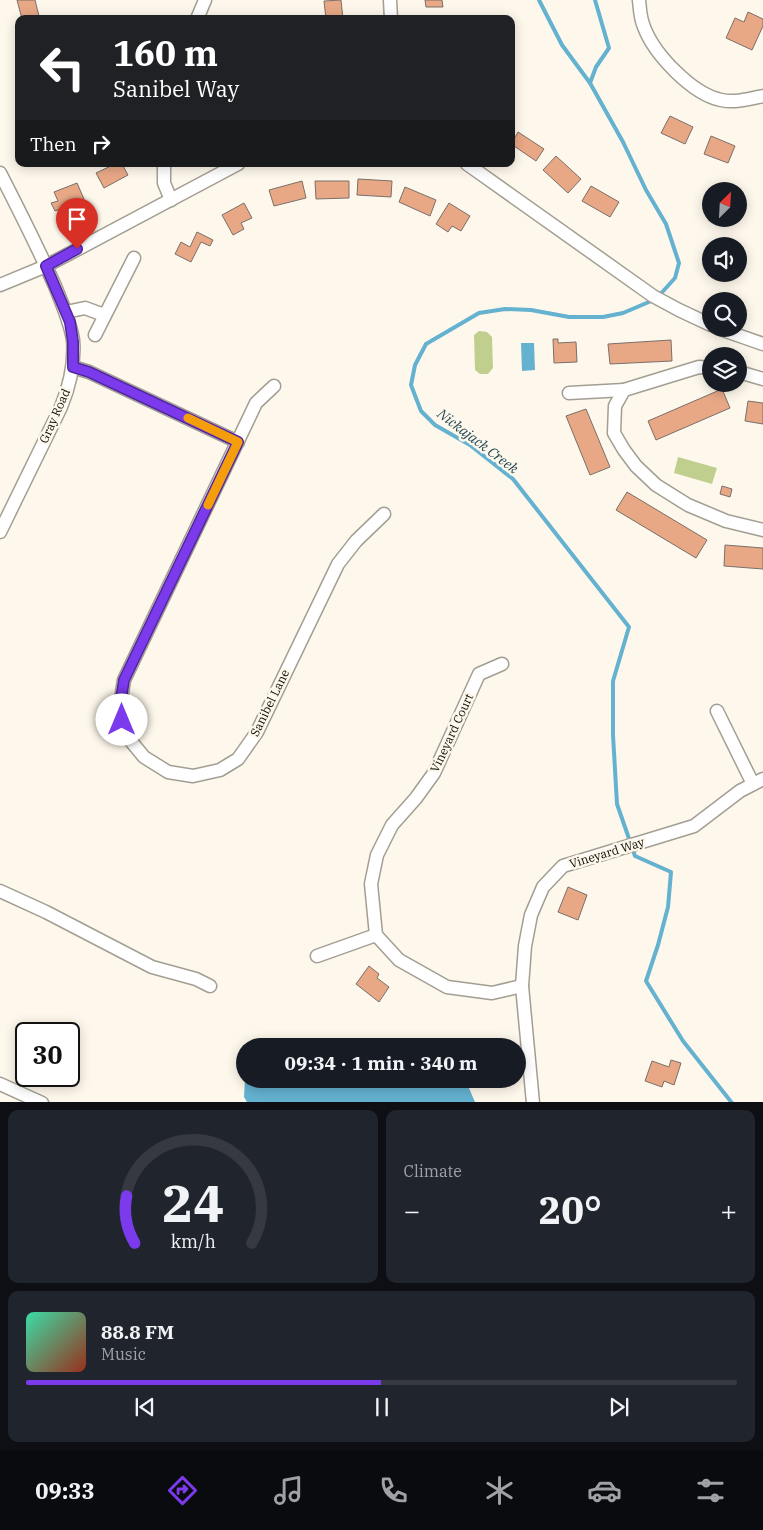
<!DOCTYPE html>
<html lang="en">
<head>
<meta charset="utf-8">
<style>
  :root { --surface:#171b24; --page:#20242c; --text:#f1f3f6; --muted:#9ea1a6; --line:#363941; --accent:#7c3aed }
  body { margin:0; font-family:"IBM Plex Serif",serif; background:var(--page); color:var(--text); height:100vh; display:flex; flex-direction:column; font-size:19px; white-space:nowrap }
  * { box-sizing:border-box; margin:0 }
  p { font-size:16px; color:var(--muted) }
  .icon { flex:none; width:28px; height:28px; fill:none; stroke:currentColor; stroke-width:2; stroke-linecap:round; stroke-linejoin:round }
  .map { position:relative; height:1102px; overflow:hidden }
  .drawer { display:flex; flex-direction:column; gap:8px; padding:8px; background:#0d0f14; flex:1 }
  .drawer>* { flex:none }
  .hud { position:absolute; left:15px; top:15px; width:500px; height:152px; border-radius:10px; box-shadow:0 2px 12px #0003; background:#202124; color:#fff; overflow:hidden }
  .needle { width:32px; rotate:24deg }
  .buttons { position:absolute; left:702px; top:182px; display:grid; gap:10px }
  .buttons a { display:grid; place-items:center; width:45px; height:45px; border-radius:50%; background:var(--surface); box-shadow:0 2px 12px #0003; font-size:25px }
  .speed { position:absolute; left:15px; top:1022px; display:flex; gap:10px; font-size:25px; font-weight:700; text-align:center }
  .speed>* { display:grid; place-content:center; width:65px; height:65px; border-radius:50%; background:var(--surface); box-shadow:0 2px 12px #0003; line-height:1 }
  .speed .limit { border:2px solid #111; border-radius:8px; background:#fff; color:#111 }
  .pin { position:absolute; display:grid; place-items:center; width:42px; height:42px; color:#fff; margin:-51px -21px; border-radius:50% 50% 50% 0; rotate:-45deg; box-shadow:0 0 5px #0007 }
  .pin .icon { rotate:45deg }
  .me { position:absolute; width:55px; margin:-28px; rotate:0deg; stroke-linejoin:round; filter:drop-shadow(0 0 4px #0008) }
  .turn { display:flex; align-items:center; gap:18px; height:105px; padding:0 15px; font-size:22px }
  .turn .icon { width:65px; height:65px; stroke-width:2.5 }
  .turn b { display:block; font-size:35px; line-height:42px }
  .then { display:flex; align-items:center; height:48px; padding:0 15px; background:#0003; gap:10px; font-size:19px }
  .big { font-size:38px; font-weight:700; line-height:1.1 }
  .drawer .widget { flex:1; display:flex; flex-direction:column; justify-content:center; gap:8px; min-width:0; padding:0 18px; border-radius:10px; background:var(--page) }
  .drawer .dial { align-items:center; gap:0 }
  .dial svg { height:130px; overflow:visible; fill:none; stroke:var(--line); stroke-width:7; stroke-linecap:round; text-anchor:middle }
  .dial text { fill:var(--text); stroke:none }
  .song { display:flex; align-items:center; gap:15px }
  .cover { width:60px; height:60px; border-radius:8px; background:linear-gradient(135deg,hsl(160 70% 55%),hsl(10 70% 35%)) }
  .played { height:5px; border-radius:2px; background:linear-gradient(90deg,var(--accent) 50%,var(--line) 50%) }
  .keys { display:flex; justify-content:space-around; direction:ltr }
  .heat { display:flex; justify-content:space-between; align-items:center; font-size:28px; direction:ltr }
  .drawer .tiles { flex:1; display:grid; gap:8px; grid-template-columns:1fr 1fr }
  .widget:last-child { grid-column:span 2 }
  .trip { position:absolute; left:236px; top:1038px; width:290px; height:50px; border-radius:25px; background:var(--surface); box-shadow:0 2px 12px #0003; font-weight:700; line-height:50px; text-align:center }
  .tab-bar { display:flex; height:80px; justify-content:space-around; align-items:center; background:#090b0e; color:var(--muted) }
  .tab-bar .icon { width:35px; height:35px }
  .tab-bar .selected { color:var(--accent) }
  .tab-bar b { font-size:22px; color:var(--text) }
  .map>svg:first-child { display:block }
  .green { fill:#c0cf8e }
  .water { fill:#64b1d0 }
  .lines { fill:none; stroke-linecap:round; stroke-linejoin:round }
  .stream { stroke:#64b1d0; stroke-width:4 }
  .building { fill:#e8a886; stroke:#7a6f69 }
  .minor-casing { stroke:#a39e93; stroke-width:15 }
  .minor { stroke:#fff; stroke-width:12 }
  .route-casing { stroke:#51269a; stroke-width:12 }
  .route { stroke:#7c3aed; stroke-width:9 }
  .slow { stroke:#f59e0b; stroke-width:9 }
  .labels { text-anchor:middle; stroke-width:5; stroke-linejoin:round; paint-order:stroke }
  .street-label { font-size:12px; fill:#0e0c08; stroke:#fef8ec }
  .water-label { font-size:14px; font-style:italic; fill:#1b3f4d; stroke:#fef8ec }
</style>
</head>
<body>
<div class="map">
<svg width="763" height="1103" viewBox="0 0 763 1103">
  <rect width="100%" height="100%" fill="#fef8ec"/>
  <g class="green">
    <polygon points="479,331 487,332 492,337 493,368 488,374 480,374 475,370 474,335"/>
    <polygon points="678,457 717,468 712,484 674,473"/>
  </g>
  <g class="water">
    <polygon points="521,343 534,343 535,370 522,371"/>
    <polygon points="340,1042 381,1045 384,1046 316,1046"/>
    <polygon points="245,1078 465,1079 475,1102 247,1102 244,1097"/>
  </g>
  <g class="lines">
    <g class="stream">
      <polyline points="539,0 562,45 590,83 623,142 646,190 666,224 679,263 675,278 656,299 623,313 603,317 569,317 531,310 505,309 479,313 426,344 415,365 411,385 421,411 435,425 470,445 513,479 629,627 613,681 613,735 617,804 635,856 671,872 668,907 658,945 646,981 683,1041 732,1103"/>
      <polyline points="590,83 596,67 609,48 595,0"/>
    </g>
  </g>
  <g class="building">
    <polygon points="17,0 35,0 39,16 22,19"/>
    <polygon points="341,0 343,19 326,19 324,1"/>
    <polygon points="425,0 442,0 443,7 426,7"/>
    <polygon points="748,12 763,19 763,26 752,50 726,38 735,18 744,22"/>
    <polygon points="670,116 693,127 685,144 661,133"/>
    <polygon points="518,132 544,149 536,161 511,144"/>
    <polygon points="711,136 735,146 728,163 704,154"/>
    <polygon points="556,156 581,179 568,193 543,170"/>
    <polygon points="115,164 122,164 128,175 104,188 96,173"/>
    <polygon points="358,179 392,181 391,197 357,195"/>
    <polygon points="302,181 306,198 274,206 269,190"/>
    <polygon points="315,181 349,181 349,198 316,199"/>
    <polygon points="77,183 84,199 55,211 51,203 58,201 54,192"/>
    <polygon points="591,186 619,202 610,217 582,201"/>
    <polygon points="405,187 436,200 430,216 399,202"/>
    <polygon points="244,203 252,218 241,223 244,229 233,235 222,215"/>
    <polygon points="449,203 470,216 461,231 452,226 448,232 436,224"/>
    <polygon points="197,232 213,240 210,246 201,242 191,262 175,254 181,242 190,247"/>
    <polygon points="553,339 558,339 558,343 576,342 577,362 554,363"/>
    <polygon points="671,340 672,361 610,364 608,344"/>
    <polygon points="722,389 730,408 656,440 648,421"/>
    <polygon points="748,401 763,403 763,424 745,421"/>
    <polygon points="586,409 610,467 590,475 566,416"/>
    <polygon points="722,486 732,489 730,497 720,494"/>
    <polygon points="627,492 707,540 696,558 616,510"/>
    <polygon points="725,545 763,548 763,569 724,566"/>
    <polygon points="568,887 587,895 578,920 558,912"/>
    <polygon points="369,966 379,974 377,978 389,987 379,1002 356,984"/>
    <polygon points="671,1060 681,1063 674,1085 664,1081 662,1087 645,1081 652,1061 669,1067"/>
  </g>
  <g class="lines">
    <g class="minor-casing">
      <g id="minor">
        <polyline points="390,0 391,19"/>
        <path d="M639,0c1,9 1,18 5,27 10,27 48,67 77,73 14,3 28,-1 42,-4"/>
        <polyline points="197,19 205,0"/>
        <polyline points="164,164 164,183 171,200"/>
        <polyline points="467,164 653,296 679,310 711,325"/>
        <path d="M0,173c19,37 38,75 55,113 7,18 15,35 18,54 2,24 -3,45 -12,67l-61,125"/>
        <polyline points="0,285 46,266 238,164"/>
        <polyline points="66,312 85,308 104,315"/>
        <polyline points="720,329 763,344"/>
        <polyline points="95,335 134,258"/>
        <polyline points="73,367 89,372 238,442"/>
        <polyline points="711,368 699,367 624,390 615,406 614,433 624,450 636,466 656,485 688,505 726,521 763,530"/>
        <polyline points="739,372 763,379"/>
        <polyline points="274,386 256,403 124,680 121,699 122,720 130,740 144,757 168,772 193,776 220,770 238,759 257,732 338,564 356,541 384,514"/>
        <polyline points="569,393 624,390"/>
        <polyline points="502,664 479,674 434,773 416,798 392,825 377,855 371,884 376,935 399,960 447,987 492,993 522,986"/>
        <polyline points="717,711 753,784"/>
        <polyline points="0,891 46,912 152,967 196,979 210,986"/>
        <polyline points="317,956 376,935"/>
        <polyline points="0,1084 42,1103"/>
        <polyline points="533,1103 522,986 525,946 531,915 543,887 563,866 694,826 740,791 763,779"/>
      </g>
    </g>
    <use href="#minor" class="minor"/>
  </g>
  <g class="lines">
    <g class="route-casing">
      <polyline id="route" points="77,249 46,266 70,322 73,342 73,367 89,372 238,442 124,680 121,699 122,720"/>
    </g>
    <use href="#route" class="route"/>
    <polyline class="slow" points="188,418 238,442 208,505"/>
  </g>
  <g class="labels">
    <g class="street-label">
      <text transform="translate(55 416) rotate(-66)" y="4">Gray Road</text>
      <text transform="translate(270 703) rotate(-64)" y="4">Sanibel Lane</text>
      <text transform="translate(452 733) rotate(-65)" y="4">Vineyard Court</text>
      <text transform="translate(607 853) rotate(-17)" y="4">Vineyard Way</text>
    </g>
    <g class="water-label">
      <text transform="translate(478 441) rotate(37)" y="5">Nickajack Creek</text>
    </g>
  </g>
</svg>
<div class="buttons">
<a><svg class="needle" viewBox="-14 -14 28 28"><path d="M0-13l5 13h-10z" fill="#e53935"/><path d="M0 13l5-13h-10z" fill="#9ea1a6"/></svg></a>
<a><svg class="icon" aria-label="sound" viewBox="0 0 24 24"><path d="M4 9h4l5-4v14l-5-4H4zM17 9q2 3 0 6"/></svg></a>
<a><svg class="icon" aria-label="search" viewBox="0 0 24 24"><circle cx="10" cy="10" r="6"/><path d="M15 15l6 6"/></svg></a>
<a><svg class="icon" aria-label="layers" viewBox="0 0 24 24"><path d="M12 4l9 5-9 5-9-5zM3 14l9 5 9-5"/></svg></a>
</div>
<div class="speed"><div class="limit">30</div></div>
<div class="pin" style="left:77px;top:249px;background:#d93025"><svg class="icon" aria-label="arrive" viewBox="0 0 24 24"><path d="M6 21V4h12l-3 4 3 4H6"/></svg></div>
<svg class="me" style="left:122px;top:720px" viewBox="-20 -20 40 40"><circle r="19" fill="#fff"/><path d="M0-13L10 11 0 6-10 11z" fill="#7c3aed"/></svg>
<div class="trip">09:34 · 1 min · 340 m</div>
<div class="hud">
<div class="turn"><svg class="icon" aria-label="left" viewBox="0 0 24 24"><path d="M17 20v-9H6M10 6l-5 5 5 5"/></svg><div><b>160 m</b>Sanibel Way</div></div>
<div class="then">Then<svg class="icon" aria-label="right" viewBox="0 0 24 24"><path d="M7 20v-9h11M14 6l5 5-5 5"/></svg></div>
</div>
</div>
<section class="drawer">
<div class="tiles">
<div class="widget dial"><svg viewBox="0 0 100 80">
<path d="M14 69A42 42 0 1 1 86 69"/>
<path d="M14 69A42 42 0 0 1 9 40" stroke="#7c3aed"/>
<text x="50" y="56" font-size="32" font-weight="700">24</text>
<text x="50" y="72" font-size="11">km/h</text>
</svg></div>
<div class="widget"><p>Climate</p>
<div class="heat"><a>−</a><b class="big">20°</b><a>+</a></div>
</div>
<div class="widget">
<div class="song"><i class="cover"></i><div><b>88.8 FM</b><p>Music</p></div></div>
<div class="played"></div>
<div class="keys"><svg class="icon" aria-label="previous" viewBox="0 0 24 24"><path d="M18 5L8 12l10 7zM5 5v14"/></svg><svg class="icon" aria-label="pause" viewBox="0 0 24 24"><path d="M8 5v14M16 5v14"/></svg><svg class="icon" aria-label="next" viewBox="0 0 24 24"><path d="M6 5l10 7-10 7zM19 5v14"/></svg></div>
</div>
</div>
</section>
<nav class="tab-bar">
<b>09:33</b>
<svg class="icon selected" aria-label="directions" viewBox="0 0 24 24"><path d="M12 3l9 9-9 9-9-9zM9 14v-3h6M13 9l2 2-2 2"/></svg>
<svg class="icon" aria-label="music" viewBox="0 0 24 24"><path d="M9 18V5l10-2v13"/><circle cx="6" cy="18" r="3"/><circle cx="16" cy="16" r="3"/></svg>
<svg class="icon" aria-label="phone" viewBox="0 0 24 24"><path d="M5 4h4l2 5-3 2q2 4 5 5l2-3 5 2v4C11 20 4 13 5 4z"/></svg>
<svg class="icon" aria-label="climate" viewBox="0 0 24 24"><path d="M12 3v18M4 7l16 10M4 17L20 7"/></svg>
<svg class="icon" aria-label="car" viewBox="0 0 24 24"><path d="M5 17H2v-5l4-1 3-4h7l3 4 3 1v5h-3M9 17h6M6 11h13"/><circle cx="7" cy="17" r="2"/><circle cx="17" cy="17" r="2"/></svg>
<svg class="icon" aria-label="filters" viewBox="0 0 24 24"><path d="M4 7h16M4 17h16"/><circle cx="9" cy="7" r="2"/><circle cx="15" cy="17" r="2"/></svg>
</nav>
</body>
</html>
